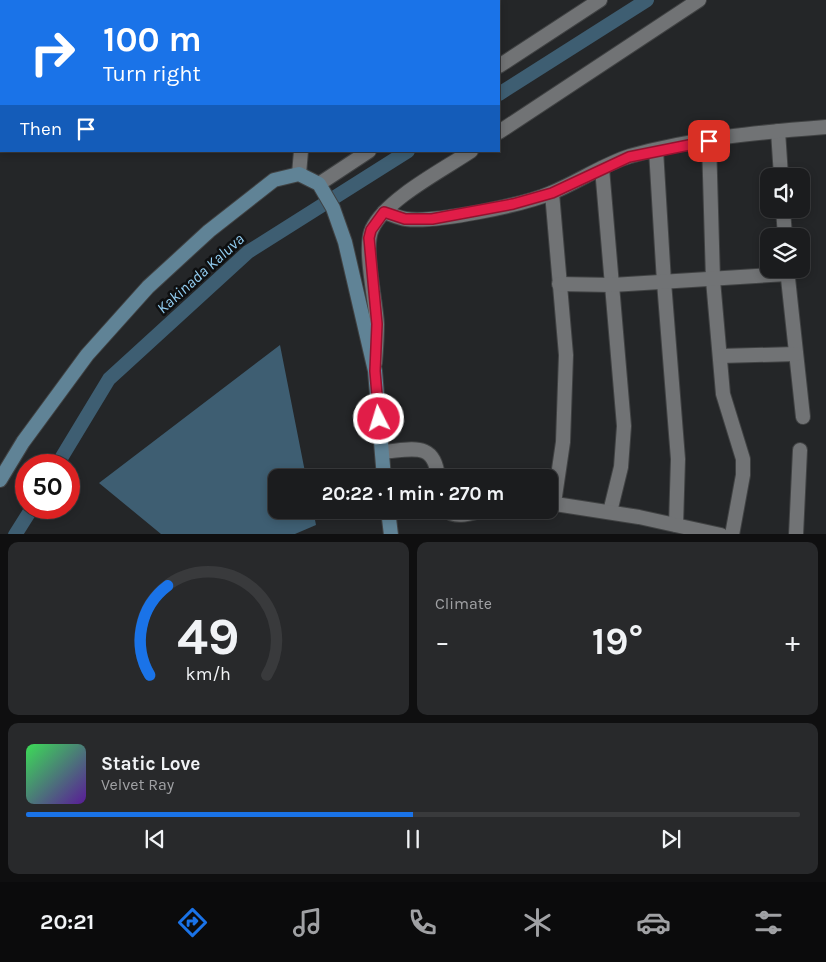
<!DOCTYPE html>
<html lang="en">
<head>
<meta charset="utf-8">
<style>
  :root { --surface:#1b1c1e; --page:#28292b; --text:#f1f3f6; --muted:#a0a1a4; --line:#393a3c; --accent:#1a73e8 }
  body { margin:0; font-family:Karla,sans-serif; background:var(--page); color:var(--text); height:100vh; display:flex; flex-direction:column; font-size:19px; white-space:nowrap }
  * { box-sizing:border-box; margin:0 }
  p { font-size:16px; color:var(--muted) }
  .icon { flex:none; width:28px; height:28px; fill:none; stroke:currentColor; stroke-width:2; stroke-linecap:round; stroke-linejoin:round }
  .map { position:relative; height:534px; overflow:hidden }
  .panel { display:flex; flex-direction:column; gap:8px; padding:8px; background:#0f0f10; flex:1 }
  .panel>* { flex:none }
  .hud { position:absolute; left:0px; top:0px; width:500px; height:152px; box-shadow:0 2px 8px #0003,0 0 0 1px var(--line); background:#1a73e8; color:#fff; overflow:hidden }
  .buttons { position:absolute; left:760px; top:168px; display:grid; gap:10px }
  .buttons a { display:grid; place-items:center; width:50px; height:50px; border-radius:10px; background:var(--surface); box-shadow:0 2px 8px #0003,0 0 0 1px var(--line); font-size:25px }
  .speed { position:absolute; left:15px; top:454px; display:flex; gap:10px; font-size:25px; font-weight:700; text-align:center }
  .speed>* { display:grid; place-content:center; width:65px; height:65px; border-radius:50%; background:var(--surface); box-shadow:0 2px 8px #0003,0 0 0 1px var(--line); line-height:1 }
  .speed .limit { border:8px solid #d22; background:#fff; color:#111 }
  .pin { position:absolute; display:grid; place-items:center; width:42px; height:42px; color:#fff; margin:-21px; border-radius:10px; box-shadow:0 2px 8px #0006 }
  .me { position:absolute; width:55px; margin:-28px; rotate:355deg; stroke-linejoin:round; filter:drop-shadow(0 0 4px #0008) }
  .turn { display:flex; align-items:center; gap:18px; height:105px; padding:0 20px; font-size:22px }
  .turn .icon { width:65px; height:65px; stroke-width:2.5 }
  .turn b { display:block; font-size:35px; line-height:42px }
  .then { display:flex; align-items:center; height:48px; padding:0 20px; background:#0003; gap:10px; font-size:19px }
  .big { font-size:38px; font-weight:700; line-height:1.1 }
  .panel .card { flex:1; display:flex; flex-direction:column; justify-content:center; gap:8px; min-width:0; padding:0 18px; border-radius:10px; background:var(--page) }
  .panel .dial { align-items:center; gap:0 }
  .dial svg { height:130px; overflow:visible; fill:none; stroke:var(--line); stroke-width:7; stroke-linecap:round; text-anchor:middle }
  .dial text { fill:var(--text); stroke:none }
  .song { display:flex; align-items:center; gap:15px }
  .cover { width:60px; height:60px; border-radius:8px; background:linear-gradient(135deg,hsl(130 70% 55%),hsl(270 70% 35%)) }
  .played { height:5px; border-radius:2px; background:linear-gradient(90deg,var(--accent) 50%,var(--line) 50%) }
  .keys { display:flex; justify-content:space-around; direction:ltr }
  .heat { display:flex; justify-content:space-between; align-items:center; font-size:28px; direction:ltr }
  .panel .tiles { flex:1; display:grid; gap:8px; grid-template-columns:1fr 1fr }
  .card:last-child { grid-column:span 2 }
  .trip { position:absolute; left:268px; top:469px; width:290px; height:50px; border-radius:10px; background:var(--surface); box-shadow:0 2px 8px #0003,0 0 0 1px var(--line); font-weight:700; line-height:50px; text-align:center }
  .dock { display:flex; height:80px; justify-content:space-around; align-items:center; background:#0b0b0c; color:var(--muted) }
  .dock .icon { width:35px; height:35px }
  .dock .selected { color:var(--accent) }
  .dock b { font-size:22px; color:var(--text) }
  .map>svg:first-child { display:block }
  .water { fill:#3e5e72 }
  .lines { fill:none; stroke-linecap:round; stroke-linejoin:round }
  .canal { stroke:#3e5e72; stroke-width:14 }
  .minor-casing { stroke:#404243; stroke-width:16 }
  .tertiary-casing { stroke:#404243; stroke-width:16 }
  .secondary-casing { stroke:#404243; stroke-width:16 }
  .minor { stroke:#717375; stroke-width:14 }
  .tertiary { stroke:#717375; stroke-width:14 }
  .secondary { stroke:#608396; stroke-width:14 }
  .route-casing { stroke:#92132f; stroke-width:12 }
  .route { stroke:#e11d48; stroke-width:9 }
  .labels { text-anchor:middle; stroke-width:5; stroke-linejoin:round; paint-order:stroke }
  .water-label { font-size:16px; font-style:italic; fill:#93cef2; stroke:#0e0f10 }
</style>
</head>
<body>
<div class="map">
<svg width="826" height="535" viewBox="0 0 826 535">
  <rect width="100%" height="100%" fill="#242628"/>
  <polygon class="water" points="280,345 306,477 276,478 276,510 313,510 316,525 295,534 161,534 99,483"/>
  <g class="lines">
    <g class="canal">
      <polyline points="499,94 647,0"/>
      <polyline points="57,465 109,379 248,252 408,151"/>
      <polyline points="15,535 32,508"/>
    </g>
    <g class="minor-casing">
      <g id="minor">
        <polyline points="318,1 318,0"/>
        <polyline points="499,66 600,0"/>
        <polyline points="778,131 781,176"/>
        <polyline points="709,141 713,280 723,394 743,459 743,475 732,535"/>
        <polyline points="656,150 664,282 678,459 676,525"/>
        <polyline points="602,168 624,426 621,467 610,512"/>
        <polyline points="299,174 301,151"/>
        <polyline points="319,184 369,151"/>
        <polyline points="552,193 566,355 563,442 554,503"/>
        <polyline points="783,209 785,236"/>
        <path d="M384,212c7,2 15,6 22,7 29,4 117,-14 145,-26 27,-11 51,-28 79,-37 63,-18 132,-24 196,-29"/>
        <polyline points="787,269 803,417"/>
        <polyline points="559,284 612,285 787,274"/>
        <polyline points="720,356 796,354"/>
        <path d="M382,452c29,-2 53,-12 56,26"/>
        <polyline points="549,503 639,517 721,535"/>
        <path d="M445,510c12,9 26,3 38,0"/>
        <polyline points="796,535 800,450"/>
      </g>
    </g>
    <g class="tertiary-casing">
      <g id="tertiary">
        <polyline points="499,132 699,0"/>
        <path d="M375,363c1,-13 2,-26 2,-39 -1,-22 -14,-77 -5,-95 14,-30 71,-59 99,-78"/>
      </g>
    </g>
    <g class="secondary-casing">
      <g id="secondary">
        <polyline points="0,480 23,442 87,355 148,287 209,231 274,180 299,174 319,184 333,208 345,242 375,371 384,478"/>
        <polyline points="388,510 391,535"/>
      </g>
    </g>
    <use href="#minor" class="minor"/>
    <use href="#tertiary" class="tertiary"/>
    <use href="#secondary" class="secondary"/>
  </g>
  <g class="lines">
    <g class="route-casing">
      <polyline id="route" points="379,419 375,371 377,324 369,238 371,230 384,212 405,219 432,219 513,204 552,193 629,157 709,141"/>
    </g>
    <use href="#route" class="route"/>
  </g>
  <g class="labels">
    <g class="water-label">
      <text transform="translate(200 273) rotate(-42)" y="6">Kakinada Kaluva</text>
    </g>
  </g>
</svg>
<div class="buttons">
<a><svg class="icon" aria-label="sound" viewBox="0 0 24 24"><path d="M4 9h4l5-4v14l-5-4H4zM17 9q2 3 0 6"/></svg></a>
<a><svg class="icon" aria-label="layers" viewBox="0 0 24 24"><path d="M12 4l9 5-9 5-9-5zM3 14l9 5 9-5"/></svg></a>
</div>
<div class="speed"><div class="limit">50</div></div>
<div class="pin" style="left:709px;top:141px;background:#d93025"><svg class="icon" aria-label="arrive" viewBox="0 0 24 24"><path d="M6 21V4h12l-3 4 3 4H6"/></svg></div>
<svg class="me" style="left:379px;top:419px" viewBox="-20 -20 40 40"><circle r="17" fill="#e11d48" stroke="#fff" stroke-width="3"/><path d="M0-11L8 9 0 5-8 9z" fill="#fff"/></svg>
<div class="trip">20:22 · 1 min · 270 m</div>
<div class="hud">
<div class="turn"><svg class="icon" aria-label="right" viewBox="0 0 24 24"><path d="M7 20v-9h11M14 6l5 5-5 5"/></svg><div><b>100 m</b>Turn right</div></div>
<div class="then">Then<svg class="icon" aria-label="arrive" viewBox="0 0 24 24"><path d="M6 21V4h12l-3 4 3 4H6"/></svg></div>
</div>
</div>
<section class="panel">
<div class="tiles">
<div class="card dial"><svg viewBox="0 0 100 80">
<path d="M14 69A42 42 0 1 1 86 69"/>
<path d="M14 69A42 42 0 0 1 25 14" stroke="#1a73e8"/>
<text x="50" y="56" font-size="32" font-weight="700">49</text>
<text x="50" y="72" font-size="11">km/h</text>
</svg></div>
<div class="card"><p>Climate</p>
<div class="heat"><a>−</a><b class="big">19°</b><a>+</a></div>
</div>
<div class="card">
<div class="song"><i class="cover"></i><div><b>Static Love</b><p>Velvet Ray</p></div></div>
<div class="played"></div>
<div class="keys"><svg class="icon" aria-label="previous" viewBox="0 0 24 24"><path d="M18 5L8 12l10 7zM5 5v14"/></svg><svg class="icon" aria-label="pause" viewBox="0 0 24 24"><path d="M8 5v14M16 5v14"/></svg><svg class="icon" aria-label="next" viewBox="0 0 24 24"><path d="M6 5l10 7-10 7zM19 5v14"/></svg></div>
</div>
</div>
</section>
<nav class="dock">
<b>20:21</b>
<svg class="icon selected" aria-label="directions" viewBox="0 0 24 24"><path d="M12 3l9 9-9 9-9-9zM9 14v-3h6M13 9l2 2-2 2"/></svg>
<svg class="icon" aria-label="music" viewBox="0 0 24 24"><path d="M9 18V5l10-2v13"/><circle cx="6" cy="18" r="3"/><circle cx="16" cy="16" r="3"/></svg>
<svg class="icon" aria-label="phone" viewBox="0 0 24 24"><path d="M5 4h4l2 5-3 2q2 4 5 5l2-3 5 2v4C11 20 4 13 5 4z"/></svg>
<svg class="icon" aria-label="climate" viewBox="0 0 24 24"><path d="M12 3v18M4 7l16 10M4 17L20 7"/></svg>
<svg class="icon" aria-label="car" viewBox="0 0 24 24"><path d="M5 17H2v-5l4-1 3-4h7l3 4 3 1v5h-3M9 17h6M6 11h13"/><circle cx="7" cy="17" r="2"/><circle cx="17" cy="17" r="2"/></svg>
<svg class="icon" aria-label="filters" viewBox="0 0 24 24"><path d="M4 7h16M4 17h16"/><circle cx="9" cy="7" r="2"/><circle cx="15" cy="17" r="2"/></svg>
</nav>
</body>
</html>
